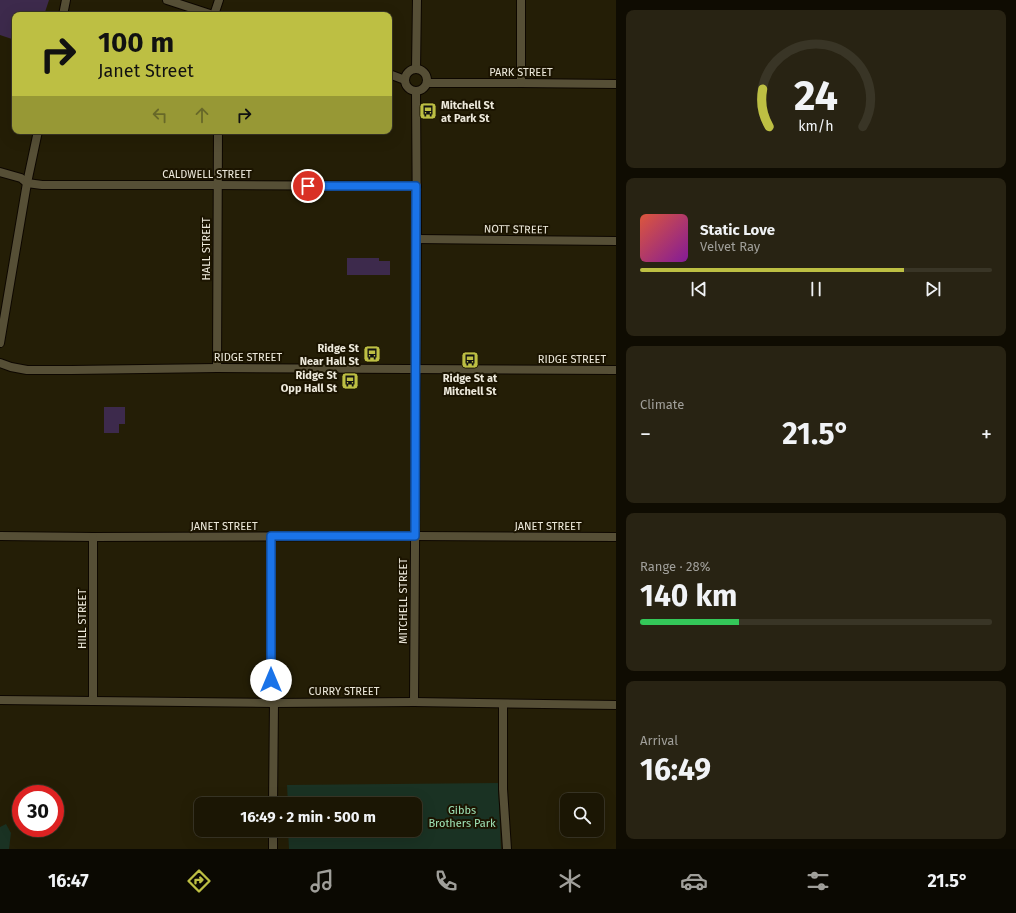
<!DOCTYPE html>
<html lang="en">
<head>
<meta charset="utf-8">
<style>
  :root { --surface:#1b1604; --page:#282313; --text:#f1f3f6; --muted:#a09f9a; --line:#393526; --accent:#bdbf43 }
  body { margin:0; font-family:"Fira Sans",sans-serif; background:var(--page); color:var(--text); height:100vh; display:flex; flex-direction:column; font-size:15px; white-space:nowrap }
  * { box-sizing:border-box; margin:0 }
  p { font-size:13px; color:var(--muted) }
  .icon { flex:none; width:22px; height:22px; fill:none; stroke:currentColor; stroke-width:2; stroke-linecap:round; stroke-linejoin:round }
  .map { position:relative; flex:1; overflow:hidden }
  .sheet { display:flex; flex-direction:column; gap:10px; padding:10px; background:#0f0c02; width:400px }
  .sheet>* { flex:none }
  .banner { position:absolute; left:12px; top:12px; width:380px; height:122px; border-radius:8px; box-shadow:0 4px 16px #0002,0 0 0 1px var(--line); background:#bdbf43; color:#111; overflow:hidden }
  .tools { position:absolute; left:560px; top:793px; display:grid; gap:8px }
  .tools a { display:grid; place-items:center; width:44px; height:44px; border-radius:8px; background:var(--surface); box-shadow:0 4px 16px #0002,0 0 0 1px var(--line); font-size:20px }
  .speed { position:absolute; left:12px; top:785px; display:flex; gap:8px; font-size:20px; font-weight:700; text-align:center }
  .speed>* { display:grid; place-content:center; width:52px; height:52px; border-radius:50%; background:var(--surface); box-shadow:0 4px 16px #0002,0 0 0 1px var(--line); line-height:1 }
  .speed .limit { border:6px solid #d22; background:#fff; color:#111 }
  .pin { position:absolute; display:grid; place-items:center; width:34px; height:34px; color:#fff; margin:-17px; border:2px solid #fff; border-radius:50%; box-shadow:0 1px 4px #0007 }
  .me { position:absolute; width:44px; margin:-22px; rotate:0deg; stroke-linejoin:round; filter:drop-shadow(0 0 3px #0008) }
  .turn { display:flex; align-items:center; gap:14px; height:84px; padding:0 20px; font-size:18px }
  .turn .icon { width:52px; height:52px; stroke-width:2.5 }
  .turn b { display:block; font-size:28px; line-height:34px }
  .lanes { display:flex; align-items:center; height:38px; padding:0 20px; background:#0003; justify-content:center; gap:20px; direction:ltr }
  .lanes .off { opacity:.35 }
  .big { font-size:30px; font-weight:700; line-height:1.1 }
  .sheet .card { flex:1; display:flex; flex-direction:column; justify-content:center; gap:6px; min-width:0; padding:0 14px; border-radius:8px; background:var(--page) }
  .sheet .dial { align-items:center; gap:0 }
  .dial svg { height:104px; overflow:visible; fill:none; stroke:var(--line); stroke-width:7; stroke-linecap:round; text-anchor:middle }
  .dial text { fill:var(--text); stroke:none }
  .song { display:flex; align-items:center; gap:12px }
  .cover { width:48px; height:48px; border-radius:6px; background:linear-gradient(135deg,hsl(10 70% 55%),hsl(290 70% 35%)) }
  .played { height:4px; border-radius:2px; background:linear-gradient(90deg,var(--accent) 75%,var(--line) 75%) }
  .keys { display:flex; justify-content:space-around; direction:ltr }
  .heat { display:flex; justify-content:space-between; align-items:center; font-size:22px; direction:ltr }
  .charge { height:6px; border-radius:3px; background:linear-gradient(90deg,#34c759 28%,var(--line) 0) }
  .trip { position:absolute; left:194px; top:797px; width:228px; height:40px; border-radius:8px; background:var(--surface); box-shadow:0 4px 16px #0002,0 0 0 1px var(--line); font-weight:700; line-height:40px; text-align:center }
  .tab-bar { display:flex; height:64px; justify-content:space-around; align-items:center; background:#0b0902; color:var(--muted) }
  .tab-bar .icon { width:28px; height:28px }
  .tab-bar .current { color:var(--accent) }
  .tab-bar b { font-size:18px; color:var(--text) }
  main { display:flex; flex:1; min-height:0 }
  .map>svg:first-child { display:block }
  .green { fill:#1a3223 }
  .building { fill:#3d2a4c }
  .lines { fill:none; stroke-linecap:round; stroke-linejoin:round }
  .minor-casing { stroke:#0d0700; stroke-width:10 }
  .minor { stroke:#564f36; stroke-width:8 }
  .route-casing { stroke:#114b97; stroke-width:10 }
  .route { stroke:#1a73e8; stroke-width:7 }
  .labels { text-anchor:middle; stroke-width:4; stroke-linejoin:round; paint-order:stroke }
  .street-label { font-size:11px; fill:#ede9db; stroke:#1b1400 }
  .poi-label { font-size:11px; font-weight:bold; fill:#ede9db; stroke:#1b1400; text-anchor:end }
  .park-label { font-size:11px; fill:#9fe4b7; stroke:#1b1400 }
</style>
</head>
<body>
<main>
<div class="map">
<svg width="616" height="849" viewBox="0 0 616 849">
  <rect width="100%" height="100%" fill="#241e06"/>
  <g class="green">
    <polygon points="498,783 501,849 289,849 288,830 415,830 415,804 288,804 287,785"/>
    <polygon points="6,824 11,833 9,849 0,849 0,827"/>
  </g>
  <g class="building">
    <polygon points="0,0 49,0 44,15 15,15 15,40 0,35"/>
    <polygon points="347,258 379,258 379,261 390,261 390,275 347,275"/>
    <polygon points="104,407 125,407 125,424 119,424 119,433 104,433"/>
  </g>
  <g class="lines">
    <g class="minor-casing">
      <g id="minor">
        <polyline points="167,0 213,15"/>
        <polyline points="63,15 66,0"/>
        <polyline points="214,15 219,0"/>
        <polyline points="416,69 417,0"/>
        <circle cx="416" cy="80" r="11"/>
        <polyline points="389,74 405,80"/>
        <polyline points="427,83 521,83 616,84"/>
        <polyline points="521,83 521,0"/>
        <polyline points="0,172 21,178 27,183 42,185 217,185 417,186"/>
        <polyline points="417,239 616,241"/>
        <polyline points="0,343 27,183 38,131"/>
        <polyline points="0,363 11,367 27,370 72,370 217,368 616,370"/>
        <polyline points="217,368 218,131"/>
        <polyline points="0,536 93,537 415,536 616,537"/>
        <polyline points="93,537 93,701"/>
        <polyline points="0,700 274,703 414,702 616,705"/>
        <polyline points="414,702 417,239 416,91"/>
        <polyline points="271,703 271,536"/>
        <polyline points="503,704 503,789 507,849"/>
        <polyline points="273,804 274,703"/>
        <polyline points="273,849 273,830"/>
      </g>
    </g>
    <use href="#minor" class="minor"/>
  </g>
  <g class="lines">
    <g class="route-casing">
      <polyline id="route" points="271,680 271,536 415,536 416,186 308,186"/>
    </g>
    <use href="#route" class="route"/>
  </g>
  <defs>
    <g id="bus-square" transform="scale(0.9)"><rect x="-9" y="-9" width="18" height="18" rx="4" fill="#bdbf43" stroke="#1b1400"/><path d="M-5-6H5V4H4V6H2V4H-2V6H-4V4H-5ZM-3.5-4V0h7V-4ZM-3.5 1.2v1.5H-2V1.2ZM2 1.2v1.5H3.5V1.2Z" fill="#111"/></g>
  </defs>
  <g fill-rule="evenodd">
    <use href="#bus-square" x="428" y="111"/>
    <use href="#bus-square" x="372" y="354"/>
    <use href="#bus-square" x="470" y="360"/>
    <use href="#bus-square" x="350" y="381"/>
  </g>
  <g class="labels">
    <g class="street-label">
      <text x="521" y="76">PARK STREET</text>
      <text x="207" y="178">CALDWELL STREET</text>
      <text transform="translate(516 229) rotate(1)" y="4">NOTT STREET</text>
      <text transform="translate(206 249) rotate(-90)" y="4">HALL STREET</text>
      <text x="248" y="361">RIDGE STREET</text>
      <text x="572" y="363">RIDGE STREET</text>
      <text x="224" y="530">JANET STREET</text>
      <text x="548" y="530">JANET STREET</text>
      <text transform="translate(403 601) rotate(-90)" y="4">MITCHELL STREET</text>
      <text transform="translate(82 619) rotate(-90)" y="4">HILL STREET</text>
      <text x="344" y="695">CURRY STREET</text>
    </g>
    <g class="poi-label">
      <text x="441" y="109" text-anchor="start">Mitchell St<tspan x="441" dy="13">at Park St</tspan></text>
      <text x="359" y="352">Ridge St<tspan x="359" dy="13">Near Hall St</tspan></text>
      <text x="337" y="379">Ridge St<tspan x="337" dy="13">Opp Hall St</tspan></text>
      <text x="470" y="382" text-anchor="middle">Ridge St at<tspan x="470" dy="13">Mitchell St</tspan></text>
    </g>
    <g class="park-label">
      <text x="462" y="814">Gibbs<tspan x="462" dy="13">Brothers Park</tspan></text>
    </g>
  </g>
</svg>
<div class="tools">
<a><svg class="icon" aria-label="search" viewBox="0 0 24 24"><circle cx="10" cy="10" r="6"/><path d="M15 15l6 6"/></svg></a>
</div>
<div class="speed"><div class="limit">30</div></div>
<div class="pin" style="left:308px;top:186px;background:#d93025"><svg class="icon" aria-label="arrive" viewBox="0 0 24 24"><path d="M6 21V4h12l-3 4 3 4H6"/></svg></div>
<svg class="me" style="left:271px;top:680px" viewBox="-20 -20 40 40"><circle r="19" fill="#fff"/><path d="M0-13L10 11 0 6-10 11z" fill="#1a73e8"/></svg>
<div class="trip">16:49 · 2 min · 500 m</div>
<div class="banner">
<div class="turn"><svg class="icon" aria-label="right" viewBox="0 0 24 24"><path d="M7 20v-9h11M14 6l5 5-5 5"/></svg><div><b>100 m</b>Janet Street</div></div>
<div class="lanes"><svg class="icon off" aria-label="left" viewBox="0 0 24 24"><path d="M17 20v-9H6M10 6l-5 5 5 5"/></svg><svg class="icon off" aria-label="ahead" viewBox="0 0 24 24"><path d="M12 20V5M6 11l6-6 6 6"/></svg><svg class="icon" aria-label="right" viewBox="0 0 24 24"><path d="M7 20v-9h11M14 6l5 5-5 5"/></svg></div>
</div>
</div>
<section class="sheet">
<div class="card dial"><svg viewBox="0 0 100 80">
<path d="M14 69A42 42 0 1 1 86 69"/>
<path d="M14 69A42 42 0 0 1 9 40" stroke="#bdbf43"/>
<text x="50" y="56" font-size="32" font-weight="700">24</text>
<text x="50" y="72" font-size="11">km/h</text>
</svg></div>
<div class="card">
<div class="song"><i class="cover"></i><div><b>Static Love</b><p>Velvet Ray</p></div></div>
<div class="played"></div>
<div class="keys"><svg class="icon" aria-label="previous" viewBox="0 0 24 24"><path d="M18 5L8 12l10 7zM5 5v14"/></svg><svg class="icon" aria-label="pause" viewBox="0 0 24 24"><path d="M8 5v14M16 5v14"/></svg><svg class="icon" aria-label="next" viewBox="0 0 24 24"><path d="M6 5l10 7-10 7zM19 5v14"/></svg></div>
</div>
<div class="card"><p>Climate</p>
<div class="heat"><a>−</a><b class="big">21.5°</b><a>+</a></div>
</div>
<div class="card"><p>Range · 28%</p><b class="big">140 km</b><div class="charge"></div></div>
<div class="card"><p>Arrival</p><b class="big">16:49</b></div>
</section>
</main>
<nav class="tab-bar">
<b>16:47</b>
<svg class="icon current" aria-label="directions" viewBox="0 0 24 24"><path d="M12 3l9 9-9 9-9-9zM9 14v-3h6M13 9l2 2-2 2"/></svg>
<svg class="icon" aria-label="music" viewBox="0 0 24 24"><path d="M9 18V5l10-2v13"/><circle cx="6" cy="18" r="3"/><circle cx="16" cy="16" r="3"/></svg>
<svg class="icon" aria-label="phone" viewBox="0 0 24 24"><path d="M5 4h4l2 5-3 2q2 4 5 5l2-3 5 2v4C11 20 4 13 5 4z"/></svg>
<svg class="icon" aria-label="climate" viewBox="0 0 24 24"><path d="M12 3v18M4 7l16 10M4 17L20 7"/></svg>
<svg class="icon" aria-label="car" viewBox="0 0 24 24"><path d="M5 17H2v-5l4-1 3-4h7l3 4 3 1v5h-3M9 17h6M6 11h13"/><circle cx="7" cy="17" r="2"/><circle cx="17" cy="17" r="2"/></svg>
<svg class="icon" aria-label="filters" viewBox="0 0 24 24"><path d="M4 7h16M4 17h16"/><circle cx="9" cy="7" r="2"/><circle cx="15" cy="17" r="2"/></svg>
<b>21.5°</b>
</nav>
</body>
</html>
